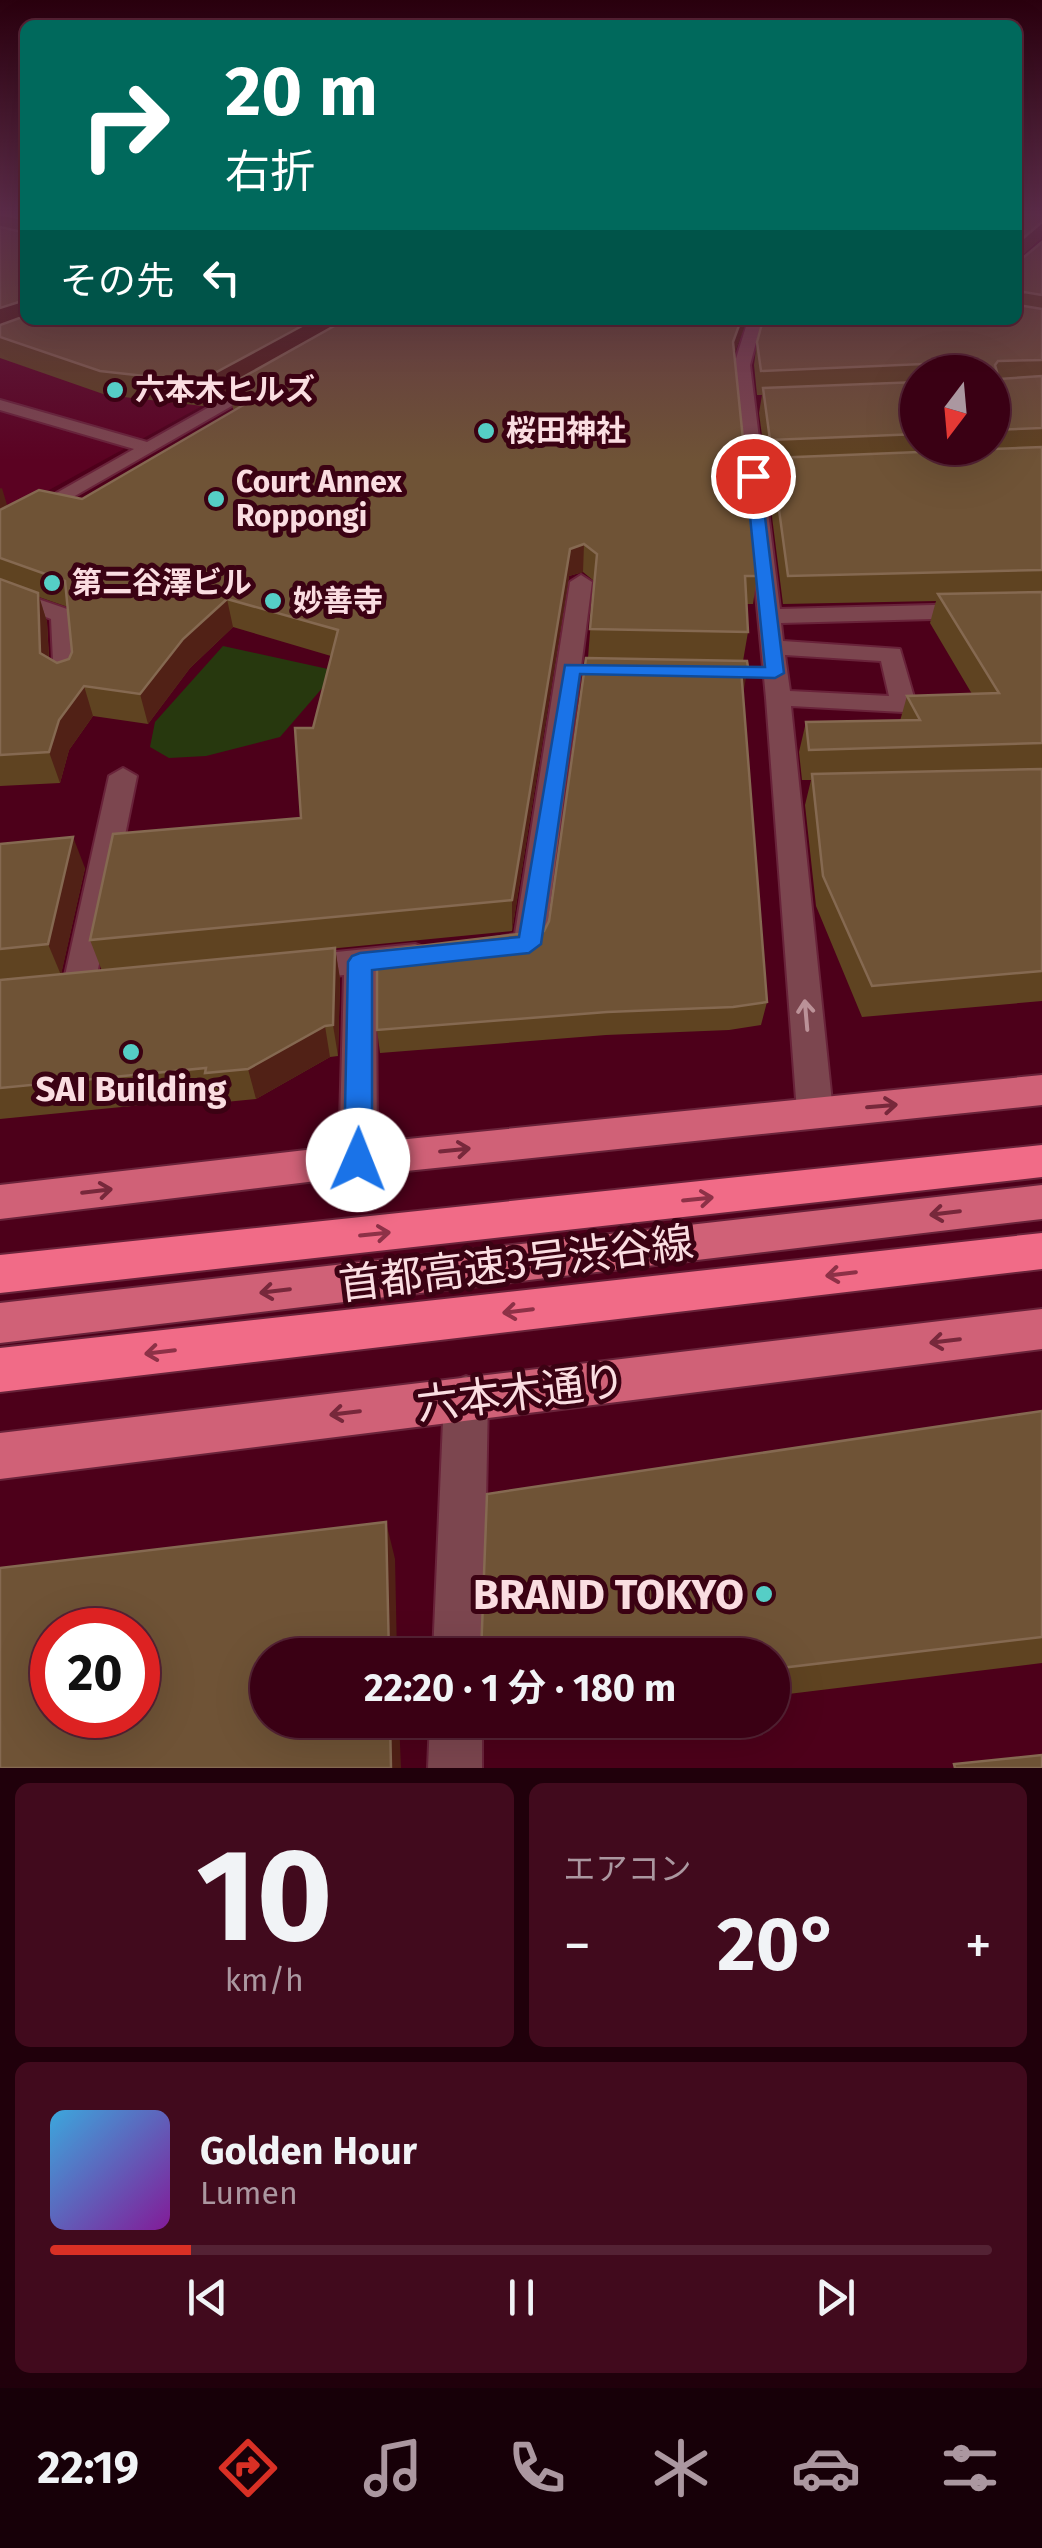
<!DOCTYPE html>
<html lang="ja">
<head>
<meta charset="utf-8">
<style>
  :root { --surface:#3a0014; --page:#410a1d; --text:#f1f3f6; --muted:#ab97a0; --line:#542234; --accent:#d93025 }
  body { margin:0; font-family:"Fira Sans","Noto Sans JP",sans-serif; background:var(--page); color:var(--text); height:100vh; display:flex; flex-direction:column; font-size:38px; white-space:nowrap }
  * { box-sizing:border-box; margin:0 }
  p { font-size:32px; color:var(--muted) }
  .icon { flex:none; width:55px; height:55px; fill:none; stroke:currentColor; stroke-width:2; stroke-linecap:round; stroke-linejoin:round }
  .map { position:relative; height:1768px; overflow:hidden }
  .side { display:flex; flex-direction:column; gap:15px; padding:15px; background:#20000b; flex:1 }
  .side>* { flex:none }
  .guide { position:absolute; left:20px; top:20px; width:1002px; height:305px; border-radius:15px; box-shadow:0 10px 40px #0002,0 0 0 2px var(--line); background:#00695c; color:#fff; overflow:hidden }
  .needle { width:65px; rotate:196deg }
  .controls { position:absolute; left:900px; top:355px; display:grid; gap:20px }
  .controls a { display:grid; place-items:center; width:110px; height:110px; border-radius:50%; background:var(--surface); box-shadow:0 10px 40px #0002,0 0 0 2px var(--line); font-size:50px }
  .speed { position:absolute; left:30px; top:1608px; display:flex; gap:20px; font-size:50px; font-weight:700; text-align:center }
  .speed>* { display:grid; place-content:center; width:130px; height:130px; border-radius:50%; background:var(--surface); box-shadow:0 10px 40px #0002,0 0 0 2px var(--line); line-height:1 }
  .speed .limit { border:15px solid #d22; background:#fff; color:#111 }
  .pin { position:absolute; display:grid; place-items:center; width:85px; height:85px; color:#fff; margin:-42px; border:5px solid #fff; border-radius:50%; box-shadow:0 2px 10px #0007 }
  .me { position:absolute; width:110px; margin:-55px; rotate:1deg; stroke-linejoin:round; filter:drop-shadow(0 0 8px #0008) }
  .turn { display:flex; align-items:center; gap:35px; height:210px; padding:0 40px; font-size:45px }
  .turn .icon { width:130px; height:130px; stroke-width:2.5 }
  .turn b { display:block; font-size:70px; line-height:85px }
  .then { display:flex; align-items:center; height:95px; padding:0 40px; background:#0003; gap:20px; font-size:38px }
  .big { font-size:75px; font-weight:700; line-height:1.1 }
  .side .tile { flex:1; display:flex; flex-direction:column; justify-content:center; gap:15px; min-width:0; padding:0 35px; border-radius:15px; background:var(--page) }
  .side .dial { align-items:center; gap:0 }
  .dial b { font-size:130px; line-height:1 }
  .song { display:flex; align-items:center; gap:30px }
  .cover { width:120px; height:120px; border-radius:15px; background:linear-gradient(135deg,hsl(200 70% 55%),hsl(290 70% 35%)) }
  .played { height:10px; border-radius:5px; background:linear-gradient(90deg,var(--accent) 15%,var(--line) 15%) }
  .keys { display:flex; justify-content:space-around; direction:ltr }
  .heat { display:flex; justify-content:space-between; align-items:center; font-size:55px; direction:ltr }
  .side .tiles { flex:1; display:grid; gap:15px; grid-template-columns:1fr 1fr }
  .tile:last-child { grid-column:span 2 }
  .trip { position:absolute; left:250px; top:1638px; width:540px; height:100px; border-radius:50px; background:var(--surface); box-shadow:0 10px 40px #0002,0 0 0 2px var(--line); font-weight:700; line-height:100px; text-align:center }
  .menu { display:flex; height:160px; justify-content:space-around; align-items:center; background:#170008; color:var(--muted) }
  .menu .icon { width:70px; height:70px }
  .menu .on { color:var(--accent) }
  .menu b { font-size:45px; color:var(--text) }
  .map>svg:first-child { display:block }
  .built { fill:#5b0222 }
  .green { fill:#27380e }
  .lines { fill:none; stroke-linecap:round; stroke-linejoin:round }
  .minor-casing { stroke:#69233a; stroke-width:4 }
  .major-casing { stroke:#69233a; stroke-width:4 }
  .highway-casing { stroke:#69233a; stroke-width:4 }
  .minor { fill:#7c464f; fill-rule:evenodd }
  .major { fill:#d06177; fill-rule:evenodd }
  .highway { fill:#f16b87; fill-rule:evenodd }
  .wall { fill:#5f4321; fill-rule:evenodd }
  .shaded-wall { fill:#512116 }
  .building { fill:#6f5336; stroke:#856951; stroke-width:2.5; fill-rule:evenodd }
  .oneway { stroke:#bb9298 }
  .oneway2 { stroke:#77283b }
  .oneway3 { stroke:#8d3147 }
  .route { fill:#1a73e8; stroke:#114b97; stroke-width:2.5 }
  .poi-dot { fill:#55cec6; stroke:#3b0213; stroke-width:4 }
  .labels { text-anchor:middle; stroke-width:10; stroke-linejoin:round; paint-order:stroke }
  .far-poi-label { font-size:30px; font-weight:bold; fill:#fadde1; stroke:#3b0213; text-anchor:start }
  .poi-label { font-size:35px; font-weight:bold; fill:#fadde1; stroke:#3b0213 }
  .near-street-label { font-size:42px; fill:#fadde1; stroke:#3b0213 }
  .near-poi-label { font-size:42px; font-weight:bold; fill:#fadde1; stroke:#3b0213; text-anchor:end }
</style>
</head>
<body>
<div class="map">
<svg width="1042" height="1768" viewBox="0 0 1042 1768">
  <rect width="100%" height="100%" fill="#4d001a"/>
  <polygon class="built" points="0,226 25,320 304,350 0,517"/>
  <polygon class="green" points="223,646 337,671 280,737 206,756 169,758 150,747 155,722"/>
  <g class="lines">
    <g class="minor-casing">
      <g id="minor">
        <path d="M748,320h14l-12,45 30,244 262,-7v14l-261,7 2,18 117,8 16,55 -13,8 -112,-6 42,406 -5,11 -13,4 -13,-4 -5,-11 -31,-414 -32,-333zM785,655l96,6 8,35 -99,-5z"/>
        <polygon points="261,378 275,381 0,539 0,525 134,449 0,410 0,400 147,442"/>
        <polygon points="581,575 592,582 545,944 540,952 501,959 490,955 485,947 490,939 515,934 570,582"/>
        <polygon points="0,586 70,610 78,682 75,687 66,689 54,682 51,619 0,600"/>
        <polygon points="123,768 137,776 94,989 90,998 78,1001 66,998 62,989 109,776"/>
        <polygon points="415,944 426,948 431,956 426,964 376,972 377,1160 371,1172 358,1176 345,1172 339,1160 344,975 297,980 286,977 281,968 286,959 297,956"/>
        <polygon points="466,1376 482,1382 488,1398 483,1655 433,1655 444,1398 450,1382"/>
        <polygon points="430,1720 482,1720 482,1768 428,1768"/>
      </g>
    </g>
    <g class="major-casing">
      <g id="major">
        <polygon points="1042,1075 1042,1105 358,1176 0,1219 0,1185 358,1144"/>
        <polygon points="1042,1185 1042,1219 0,1343 0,1303"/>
        <polygon points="1042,1309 1042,1349 0,1479 0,1433"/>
      </g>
    </g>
    <g class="highway-casing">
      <g id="highway">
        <polygon points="1042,1145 1042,1177 0,1293 0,1255"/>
        <polygon points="1042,1233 1042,1269 0,1392 0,1348"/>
      </g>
    </g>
    <use href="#minor" class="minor"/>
    <use href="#major" class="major"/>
    <use href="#highway" class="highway"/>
  </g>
  <g class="wall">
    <path d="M0,214h25v106h722l-13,34 23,222 -4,28h-6l1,28 -5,29 1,28 -2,1 25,312 -6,23 -32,5 -123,5 -226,18 -3,-23 167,-99 5,-10 39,-263 6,-77 -11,-9 -14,4 -57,355 -327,32 150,-15 5,31 -2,77 -8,1 -74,42 -41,4 -2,-5 -213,21v-275l85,24 -24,106 41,-3 -12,-31 211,-122 12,-90 18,-72 -98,-29 -43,41 -42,56 -55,-8 -24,34 -9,33 -60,3v-298l7,18 75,-7 154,-89 -3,-1 -3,-18 -27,15 -97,-11 -106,-37zM39,597l29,10 4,45 -3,7 -12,4 -8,-5 -2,-36z"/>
    <path d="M1018,214h24l-1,24 -19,17 2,2 18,-15v759l-180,16 -46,-111 -11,-101 6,-25h-9l-3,-28 7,-30 94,-1 7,-25 65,-2 -42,-71 6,-22 -153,3 -15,-119 3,-19h-5l-7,-53 3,-18h-5l-3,-30 3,-23zM918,372h74v76h-74z"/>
    <polygon points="1042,1411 1042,1663 772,1696 772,1655"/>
    <polygon points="484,1720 572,1720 486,1730"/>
  </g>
  <g class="shaded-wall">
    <polygon points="1042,222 1041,238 1018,258 1021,240"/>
    <polygon points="1024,292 1018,314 1018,294"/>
    <polygon points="25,300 25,320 0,332 0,308"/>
    <polygon points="313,320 355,320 229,385 230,391 203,406 198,382"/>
    <polygon points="741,320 747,320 730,365 733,342"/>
    <polygon points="2,488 10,515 0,522 0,489"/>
    <polygon points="584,544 583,572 569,576 512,931 512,900 570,549"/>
    <polygon points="38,593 47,622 50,682 40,653"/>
    <polygon points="227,599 233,627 190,668 148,724 140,694 183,639"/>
    <polygon points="748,667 744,689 737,691 741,669"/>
    <polygon points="84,686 93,716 69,750 60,783 49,752 59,720"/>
    <polygon points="73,837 85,868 61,975 48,944"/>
    <polygon points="335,948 340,979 338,1056 333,1025"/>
    <polygon points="325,1026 330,1057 256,1099 248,1069"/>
    <polygon points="386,1522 395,1559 397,1655 389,1655"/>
    <polygon points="390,1720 399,1720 401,1768 391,1768"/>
  </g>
  <g class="building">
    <polygon points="0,214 25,214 25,300 0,308 0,227 22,232 23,219"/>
    <polygon points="1018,214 1038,214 1042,216 1042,222 1021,240 1020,253 1024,257 1042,242 1042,295 1024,292 1018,294"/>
    <polygon points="1018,305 1042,309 1042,360 998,361 995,365 999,379 1042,376 1042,428 992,430 992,372 926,372 927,368 923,364 761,371 757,342 763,320 1018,320"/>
    <polygon points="25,316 25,320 313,320 198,382 100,371 0,337 0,325"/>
    <polygon points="345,320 741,320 733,342 757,576 745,576 748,632 590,629 597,554 584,544 570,549 512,900 90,940 113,834 301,818 295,728 313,728 338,630 227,599 183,639 140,694 84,686 59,720 49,752 0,755 0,579 38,593 40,653 57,663 69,659 72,652 65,581 0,558 0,510 39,490 82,499 252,400 234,397 250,387 229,385"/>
    <polygon points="918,382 918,434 770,440 763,388"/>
    <polygon points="1042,447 1042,570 788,576 772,458"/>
    <polygon points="1042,592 1042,743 809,750 806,722 920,720 907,696 999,693 938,594"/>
    <polygon points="586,658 747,661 748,667 741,669 767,1002 733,1007 607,1012 377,1030 377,951 544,931 549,921"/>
    <polygon points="1042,769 1042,971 872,986 823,876 812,774"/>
    <polygon points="73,837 48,944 0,949 0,844"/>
    <polygon points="335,948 333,1025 325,1026 248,1069 205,1073 206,1068 0,1088 0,980"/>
    <polygon points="1042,1411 1042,1637 772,1669 772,1655 481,1655 487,1494"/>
    <path d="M386,1522l3,133h-121v65h122l1,48h-391v-200zM52,1630h86v85h-86z"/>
    <polygon points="1042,1755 1042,1768 955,1768 954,1764"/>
  </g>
  <defs><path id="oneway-shaft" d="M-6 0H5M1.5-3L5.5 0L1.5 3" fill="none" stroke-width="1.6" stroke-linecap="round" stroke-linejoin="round" transform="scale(2.5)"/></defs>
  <use class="oneway" href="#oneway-shaft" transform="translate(806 1015) rotate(-95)"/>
  <g class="oneway2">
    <use href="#oneway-shaft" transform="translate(882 1106) rotate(-5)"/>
    <use href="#oneway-shaft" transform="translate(455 1150) rotate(-6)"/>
    <use href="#oneway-shaft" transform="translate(97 1191) rotate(-7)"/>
    <use href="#oneway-shaft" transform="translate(945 1213) rotate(173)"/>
    <use href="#oneway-shaft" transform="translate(275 1291) rotate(173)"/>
    <use href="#oneway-shaft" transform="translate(945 1341) rotate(173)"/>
    <use href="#oneway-shaft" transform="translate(345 1413) rotate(173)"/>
  </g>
  <g class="oneway3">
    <use href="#oneway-shaft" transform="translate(698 1199) rotate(-6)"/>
    <use href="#oneway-shaft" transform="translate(375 1234) rotate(-6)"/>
    <use href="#oneway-shaft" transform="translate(841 1274) rotate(173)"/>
    <use href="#oneway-shaft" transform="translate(518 1311) rotate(173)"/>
    <use href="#oneway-shaft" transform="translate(160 1352) rotate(173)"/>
  </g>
  <linearGradient id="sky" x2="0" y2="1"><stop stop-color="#2a000e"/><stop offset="0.46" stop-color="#5c2c49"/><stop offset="1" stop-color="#5c2c49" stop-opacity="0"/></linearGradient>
  <rect width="1042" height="461" fill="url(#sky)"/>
  <polygon class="route" points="753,472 760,476 784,673 775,678 580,674 541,944 529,953 372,970 372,1160 368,1169 358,1173 348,1169 344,1160 348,962 352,956 360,953 519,937 565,665 765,667 746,476"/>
  <g class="poi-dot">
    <circle cx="115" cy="390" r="10"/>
    <circle cx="486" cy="431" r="10"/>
    <circle cx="216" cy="499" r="10"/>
    <circle cx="52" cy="583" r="10"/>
    <circle cx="273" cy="601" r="10"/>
    <circle cx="131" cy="1052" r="10"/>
    <circle cx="764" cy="1594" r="10"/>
  </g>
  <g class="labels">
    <g class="far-poi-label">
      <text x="135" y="400">六本木ヒルズ</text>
      <text x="506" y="441">桜田神社</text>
      <text x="236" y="492">Court Annex<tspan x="236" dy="34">Roppongi</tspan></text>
      <text x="72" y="593">第二谷澤ビル</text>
      <text x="293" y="611">妙善寺</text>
    </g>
    <g class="poi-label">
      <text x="131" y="1101">SAI Building</text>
    </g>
    <g class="near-street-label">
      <text transform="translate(516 1263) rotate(-7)" y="15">首都高速3号渋谷線</text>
      <text transform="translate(521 1392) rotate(-7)" y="15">六本木通り</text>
    </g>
    <g class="near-poi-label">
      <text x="744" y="1609">BRAND TOKYO</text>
    </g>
  </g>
</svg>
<div class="controls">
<a><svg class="needle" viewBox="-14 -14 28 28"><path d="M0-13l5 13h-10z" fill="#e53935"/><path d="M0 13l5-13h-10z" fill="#ab97a0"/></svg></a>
</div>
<div class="speed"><div class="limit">20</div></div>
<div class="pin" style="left:753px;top:476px;background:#d93025"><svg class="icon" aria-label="arrive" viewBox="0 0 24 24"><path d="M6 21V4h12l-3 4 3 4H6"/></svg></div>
<svg class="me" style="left:358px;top:1160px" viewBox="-20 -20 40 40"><circle r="19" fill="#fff"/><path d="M0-13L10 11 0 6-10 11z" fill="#1a73e8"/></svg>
<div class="trip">22:20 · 1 分 · 180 m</div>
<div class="guide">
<div class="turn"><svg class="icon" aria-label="right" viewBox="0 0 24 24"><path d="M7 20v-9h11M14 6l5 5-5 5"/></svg><div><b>20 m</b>右折</div></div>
<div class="then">その先<svg class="icon" aria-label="left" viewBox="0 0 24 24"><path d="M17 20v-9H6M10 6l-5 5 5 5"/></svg></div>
</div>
</div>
<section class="side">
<div class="tiles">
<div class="tile dial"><b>10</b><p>km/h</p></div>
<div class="tile"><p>エアコン</p>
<div class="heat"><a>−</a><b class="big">20°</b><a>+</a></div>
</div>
<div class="tile">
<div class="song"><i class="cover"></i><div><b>Golden Hour</b><p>Lumen</p></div></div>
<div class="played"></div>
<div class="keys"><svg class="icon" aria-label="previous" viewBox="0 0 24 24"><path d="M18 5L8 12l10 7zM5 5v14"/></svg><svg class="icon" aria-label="pause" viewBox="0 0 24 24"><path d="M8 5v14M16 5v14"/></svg><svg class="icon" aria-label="next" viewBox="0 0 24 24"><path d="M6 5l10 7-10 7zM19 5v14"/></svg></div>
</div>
</div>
</section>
<nav class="menu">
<b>22:19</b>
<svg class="icon on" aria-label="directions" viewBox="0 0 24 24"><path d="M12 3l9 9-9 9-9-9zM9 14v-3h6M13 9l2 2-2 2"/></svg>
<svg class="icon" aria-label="music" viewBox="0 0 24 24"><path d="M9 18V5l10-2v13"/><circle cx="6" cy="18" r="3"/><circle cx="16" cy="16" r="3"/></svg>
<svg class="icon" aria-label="phone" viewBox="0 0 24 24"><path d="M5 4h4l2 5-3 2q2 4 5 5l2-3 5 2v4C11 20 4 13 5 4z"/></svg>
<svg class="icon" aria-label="climate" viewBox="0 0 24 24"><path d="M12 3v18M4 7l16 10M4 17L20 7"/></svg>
<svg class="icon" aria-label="car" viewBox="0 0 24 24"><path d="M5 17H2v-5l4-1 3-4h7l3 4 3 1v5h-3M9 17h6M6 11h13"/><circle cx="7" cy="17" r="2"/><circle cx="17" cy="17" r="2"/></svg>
<svg class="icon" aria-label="filters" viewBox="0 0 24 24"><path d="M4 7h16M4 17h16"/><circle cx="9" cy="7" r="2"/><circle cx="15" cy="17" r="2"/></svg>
</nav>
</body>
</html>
